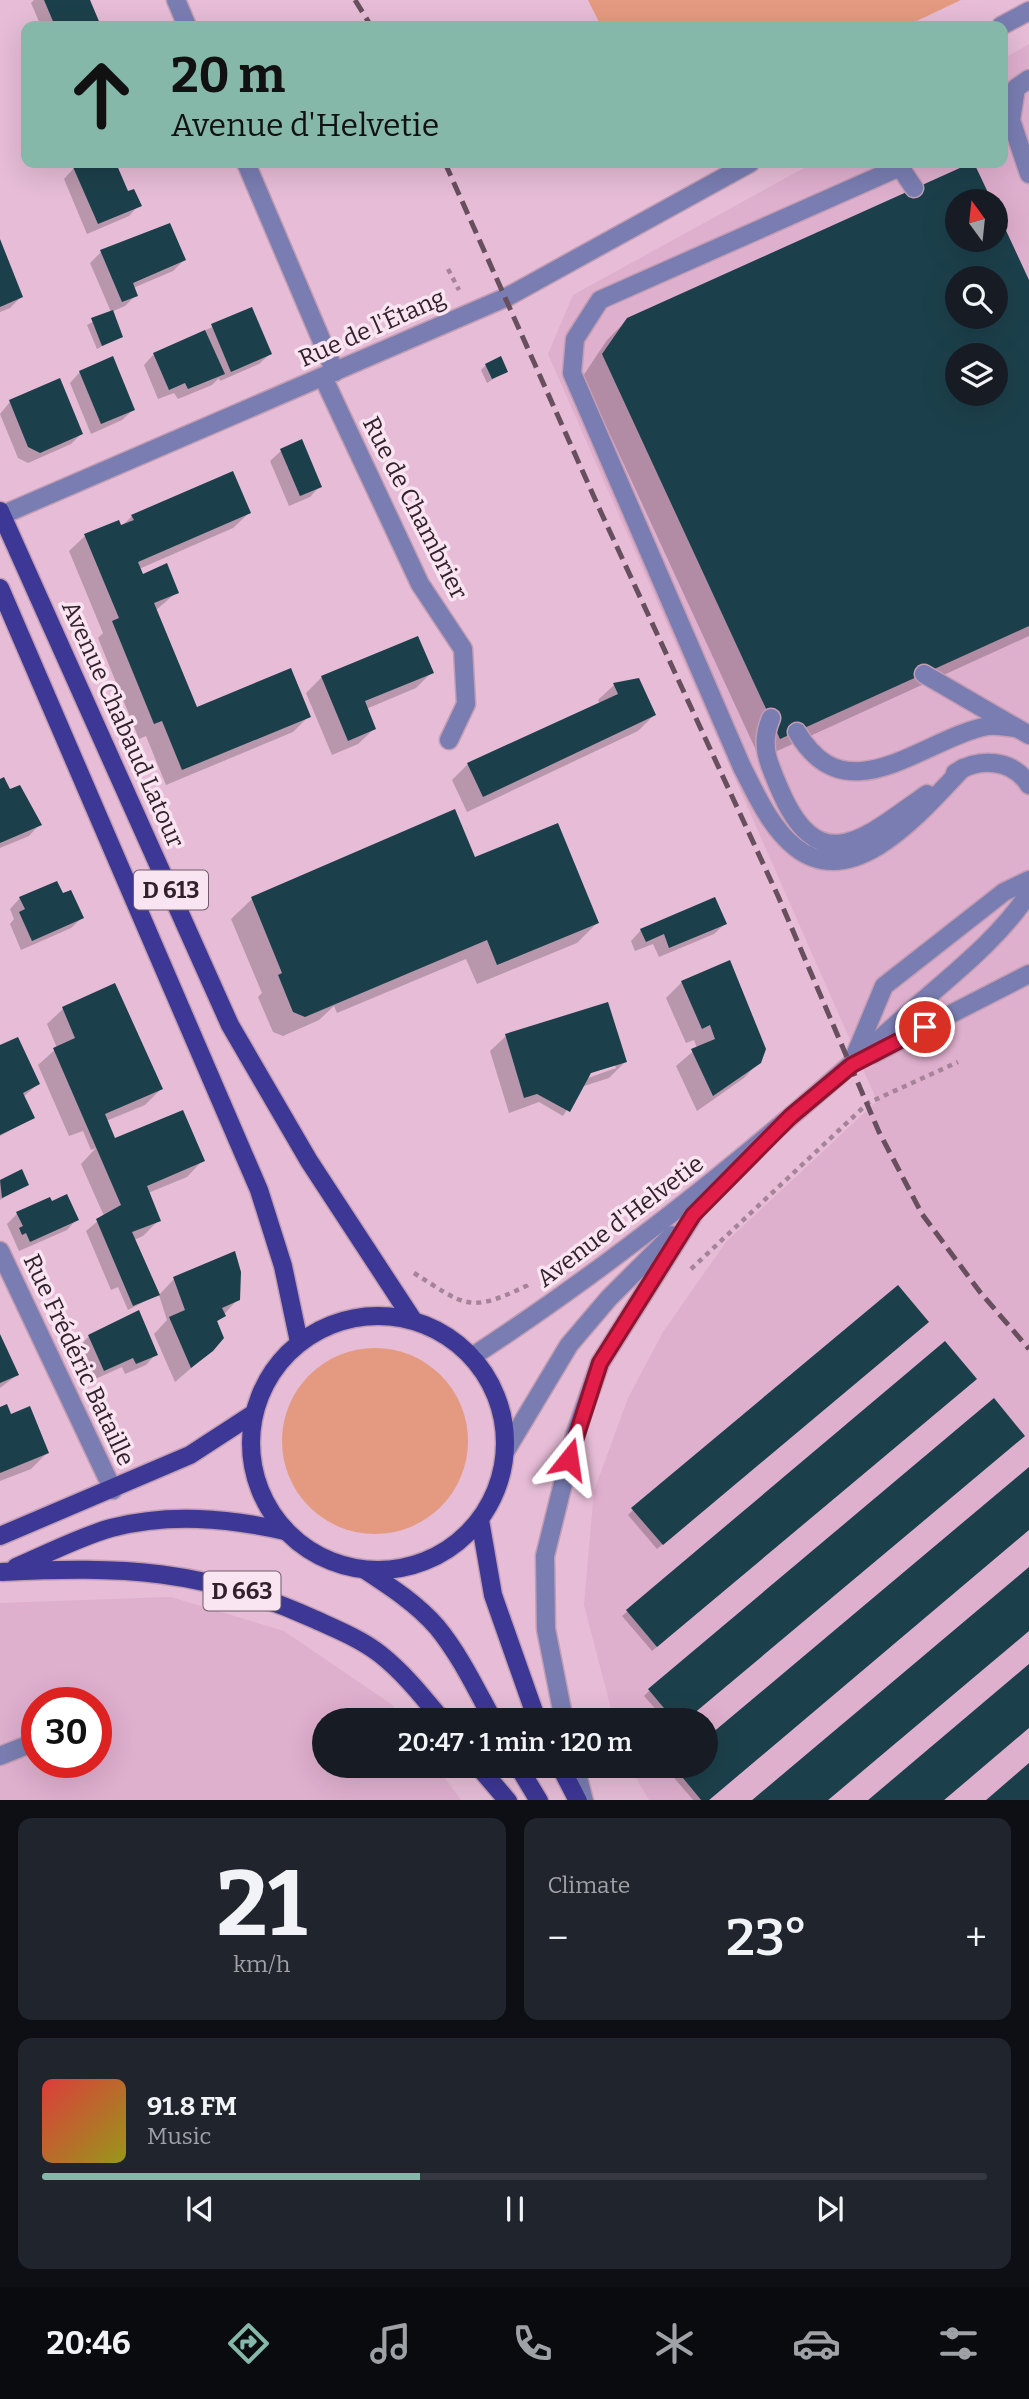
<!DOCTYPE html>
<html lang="en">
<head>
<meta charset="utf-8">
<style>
  :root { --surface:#171b24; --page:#20242c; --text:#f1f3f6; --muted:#9ea1a6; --line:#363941; --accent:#85b8a8 }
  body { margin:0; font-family:Bitter,serif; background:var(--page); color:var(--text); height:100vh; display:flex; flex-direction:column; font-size:26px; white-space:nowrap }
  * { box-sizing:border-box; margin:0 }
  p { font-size:23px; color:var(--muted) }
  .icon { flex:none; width:38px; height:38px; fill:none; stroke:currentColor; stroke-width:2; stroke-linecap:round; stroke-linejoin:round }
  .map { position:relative; height:1800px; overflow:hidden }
  .panel { display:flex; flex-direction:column; gap:18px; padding:18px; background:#0d0f14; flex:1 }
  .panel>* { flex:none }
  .top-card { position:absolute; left:21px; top:21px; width:987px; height:147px; border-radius:14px; box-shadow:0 7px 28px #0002; background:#85b8a8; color:#111; overflow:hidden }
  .needle { width:46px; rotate:345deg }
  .controls { position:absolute; left:945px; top:189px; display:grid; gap:14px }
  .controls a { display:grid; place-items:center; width:63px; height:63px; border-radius:50%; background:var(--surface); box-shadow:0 7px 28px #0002; font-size:35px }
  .speed { position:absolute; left:21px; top:1687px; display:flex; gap:14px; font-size:35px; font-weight:700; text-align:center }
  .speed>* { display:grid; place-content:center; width:91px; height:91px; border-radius:50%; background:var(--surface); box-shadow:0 7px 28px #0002; line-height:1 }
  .speed .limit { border:10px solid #d22; background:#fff; color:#111 }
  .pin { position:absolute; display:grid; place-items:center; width:60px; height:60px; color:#fff; margin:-30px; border:4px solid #fff; border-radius:50%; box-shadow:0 2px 7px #0007 }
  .me { position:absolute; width:77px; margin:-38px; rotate:15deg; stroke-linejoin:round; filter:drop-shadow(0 0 5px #0008) }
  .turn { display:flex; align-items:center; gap:24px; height:147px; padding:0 35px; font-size:32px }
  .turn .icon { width:91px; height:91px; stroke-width:2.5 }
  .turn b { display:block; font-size:49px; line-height:60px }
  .big { font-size:52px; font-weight:600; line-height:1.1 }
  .panel .widget { flex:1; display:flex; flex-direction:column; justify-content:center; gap:10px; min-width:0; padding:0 24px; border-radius:14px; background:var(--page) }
  .panel .dial { align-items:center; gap:0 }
  .dial b { font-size:91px; line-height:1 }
  .song { display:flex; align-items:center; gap:21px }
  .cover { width:84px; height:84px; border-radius:10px; background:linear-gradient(135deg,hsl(0 70% 55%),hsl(60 70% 35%)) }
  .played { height:7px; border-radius:4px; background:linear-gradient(90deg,var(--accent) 40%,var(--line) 40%) }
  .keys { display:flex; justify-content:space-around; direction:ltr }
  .heat { display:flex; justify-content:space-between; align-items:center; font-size:38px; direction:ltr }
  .panel .tiles { flex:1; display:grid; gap:18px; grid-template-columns:1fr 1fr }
  .widget:last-child { grid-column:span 2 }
  .trip { position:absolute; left:312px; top:1708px; width:406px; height:70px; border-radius:35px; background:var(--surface); box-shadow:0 7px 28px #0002; font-weight:600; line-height:70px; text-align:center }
  .tabs { display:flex; height:112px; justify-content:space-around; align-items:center; background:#090b0e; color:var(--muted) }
  .tabs .icon { width:49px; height:49px }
  .tabs .on { color:var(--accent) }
  .tabs b { font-size:32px; color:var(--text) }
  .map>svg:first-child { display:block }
  .built { fill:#dfafce; fill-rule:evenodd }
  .green { fill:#e49a80 }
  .shadow { fill:#0003; fill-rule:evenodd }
  .building { fill:#1c404b; fill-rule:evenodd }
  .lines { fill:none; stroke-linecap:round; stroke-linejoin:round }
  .minor-casing { stroke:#c29db4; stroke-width:21 }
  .major-casing { stroke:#c29db4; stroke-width:21 }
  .path { stroke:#a58498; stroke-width:4.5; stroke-dasharray:5 5; stroke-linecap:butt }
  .minor { stroke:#797db1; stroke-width:18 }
  .major { stroke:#3d3795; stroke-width:18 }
  .rail { stroke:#674f5e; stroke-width:5; stroke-dasharray:14 7; stroke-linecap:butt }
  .route-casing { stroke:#92132f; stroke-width:18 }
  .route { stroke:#e11d48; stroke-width:12 }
  .labels { text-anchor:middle; stroke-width:7; stroke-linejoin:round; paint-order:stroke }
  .shield { fill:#f9e4f1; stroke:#6d5c66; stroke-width:2 }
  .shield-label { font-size:23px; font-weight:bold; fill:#31212b }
  .street-label { font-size:24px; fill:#31212b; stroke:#f9e4f1 }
</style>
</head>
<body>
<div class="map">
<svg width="1029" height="1801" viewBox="0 0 1029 1801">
  <rect width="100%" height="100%" fill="#e6bcd6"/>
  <g class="built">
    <path d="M1029,44v1756h-380l-20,-34h76v-46h-91l-30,-115 10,-114 34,-93 35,-66 63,-90 151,-141 -329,-747 25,-59 240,-132h190v-104zM957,201h39v39h-39zM957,278h39v39h-39zM957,355h39v39h-39z"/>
    <path d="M171,1597l113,34 107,73 12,16h-79v46h112l25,34h-461v-197zM37,1703h59v59h-59z"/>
  </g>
  <g class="green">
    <polygon points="588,0 961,0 906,26 601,26"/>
    <circle cx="375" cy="1441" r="93"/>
  </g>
  <g class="shadow">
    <polygon points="34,0 88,0 99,26 41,26 31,3"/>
    <polygon points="88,163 114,163 127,194 139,205 129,216 87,234 64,179 74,168"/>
    <path d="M973,164l17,37h-33v39h39v-27l33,72v351l-269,123 -177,-383 24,-36 21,-21zM957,278h39v39h-39zM957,355h39v39h-39z"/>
    <polygon points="0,243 21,297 10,308 0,312"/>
    <polygon points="101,252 184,260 173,271 133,288 136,295 125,306 111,312 121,336 97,349 87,325 111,312 90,263"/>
    <polygon points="251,309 270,354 259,364 220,381 219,378 212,385 178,399 174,393 158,399 144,365 154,354"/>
    <polygon points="486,365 506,371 487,383 481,370"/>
    <polygon points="80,372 133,410 122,420 91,434 70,383"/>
    <polygon points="10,402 81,434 71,444 28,463 18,458 0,414"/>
    <polygon points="281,451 320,486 310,497 289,506 270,461"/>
    <polygon points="232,474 249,513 233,528 139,569 142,576 177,592 155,611 196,709 309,716 293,732 166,785 146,736 139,739 98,638 103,633 69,551 85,536 120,528 132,516"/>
    <polygon points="432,672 416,688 366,709 374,729 358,744 332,755 306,693 322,677"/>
    <polygon points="638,680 654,715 638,731 467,812 452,780 468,764 600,704 598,700 614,685"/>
    <polygon points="0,781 39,825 29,836 0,848"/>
    <polygon points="454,812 474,859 597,923 577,943 477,984 466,959 337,1013 334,1006 319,1020 283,1036 273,1032 258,997 262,993 231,919 252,899"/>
    <polygon points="62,895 82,918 71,928 21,950 10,924 14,919 10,909 20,898"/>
    <polygon points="725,924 714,934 659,957 653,944 635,951 631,941 641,930"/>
    <polygon points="682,982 760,1061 744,1078 697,1111 676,1066 697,1048 694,1040 686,1043 666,998"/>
    <polygon points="114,986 161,1089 145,1105 106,1121 114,1140 202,1161 187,1177 148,1193 159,1220 143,1236 134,1240 157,1295 128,1310 118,1287 111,1290 86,1231 104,1216 81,1164 96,1148 91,1150 83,1131 69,1136 38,1065 57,1048 47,1024 63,1009"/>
    <path d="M506,1036l119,26 -16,16 -28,9 -18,29 -24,-14 -30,11 -19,-62zM615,1065l1,3 -28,10v-4z"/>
    <polygon points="0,1047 38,1084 23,1097 33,1118 0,1136"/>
    <polygon points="21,1172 27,1184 0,1200 0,1182"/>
    <polygon points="51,1203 77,1219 67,1230 19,1251 7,1224 17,1214"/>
    <polygon points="174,1279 238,1299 216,1323 212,1350 175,1382 154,1334 167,1320 159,1295"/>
    <polygon points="922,1326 657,1549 628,1515 633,1510"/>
    <polygon points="89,1336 156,1354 146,1365 125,1374 122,1367 93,1380 79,1347"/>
    <polygon points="0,1338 17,1375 0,1388"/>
    <polygon points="945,1344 970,1384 652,1651 622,1616"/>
    <polygon points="994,1401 1018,1441 685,1720 665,1720 644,1696 649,1691"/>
    <polygon points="0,1409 47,1453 31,1469 0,1481"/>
    <polygon points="1029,1469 1029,1529 706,1801 694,1801 669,1772 674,1767 705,1766"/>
  </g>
  <g class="building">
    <polygon points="44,0 90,0 101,26 55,26"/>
    <polygon points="84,163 116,163 128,191 134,189 142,206 98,224 73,167"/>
    <path d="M971,163h3l18,38h-35v39h39v-31l33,71v346l-249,113 -178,-385 25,-36zM957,278h39v39h-39zM957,355h39v39h-39z"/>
    <polygon points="170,223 186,260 133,283 138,296 122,302 100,250"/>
    <polygon points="0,239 23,297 0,307"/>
    <polygon points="252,307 272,354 231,372 211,324"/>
    <polygon points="113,310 123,337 102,346 91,318"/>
    <polygon points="205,330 225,374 188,389 185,383 169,390 153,353"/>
    <polygon points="113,356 135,410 101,424 79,371"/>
    <polygon points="501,356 508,372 492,379 485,364"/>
    <polygon points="60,378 83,434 40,453 28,447 9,400"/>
    <polygon points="302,439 322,487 300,496 280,449"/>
    <polygon points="233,471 251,513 138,562 143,574 167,563 179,593 154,603 197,707 291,668 311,717 182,770 162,721 154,724 112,621 119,618 84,534 119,520 121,525 134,520 131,515"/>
    <polygon points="418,636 434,673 365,701 376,729 348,741 321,676"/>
    <polygon points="639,678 656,715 483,797 467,763 618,694 613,683"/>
    <polygon points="4,777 10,789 20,785 42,825 0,843 0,779"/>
    <polygon points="455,809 475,857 558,823 599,923 497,965 487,940 305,1017 293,1012 278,975 282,973 251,897"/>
    <polygon points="57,881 63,893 71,890 84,918 32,941 19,912 25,909 19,897"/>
    <polygon points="715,897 727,924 669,948 664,934 646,942 640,929"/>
    <polygon points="730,960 766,1049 761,1063 713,1096 691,1049 715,1039 710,1025 702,1029 681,981"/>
    <polygon points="115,983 163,1089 105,1114 115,1138 183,1110 205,1161 147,1186 161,1221 132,1232 160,1295 133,1306 96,1219 121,1205 53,1048 75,1038 62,1007"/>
    <polygon points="608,1002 627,1062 591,1073 570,1112 537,1094 524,1098 505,1034"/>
    <polygon points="18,1037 40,1084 23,1093 35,1118 0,1135 0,1045"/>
    <polygon points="22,1169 29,1185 2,1198 0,1180"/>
    <polygon points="67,1194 79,1220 30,1242 26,1233 22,1235 19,1228 23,1226 16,1212 50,1197 52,1201"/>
    <polygon points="235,1251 241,1272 240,1300 222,1308 226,1316 217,1321 224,1338 213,1351 191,1368 169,1317 185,1310 173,1277"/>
    <polygon points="898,1285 929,1322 663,1545 631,1508"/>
    <polygon points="139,1310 158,1355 136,1364 133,1358 104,1371 88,1335"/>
    <polygon points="0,1334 19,1375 0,1383"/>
    <polygon points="945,1341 977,1379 657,1647 626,1610"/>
    <polygon points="994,1398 1025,1436 686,1720 674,1720 648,1689"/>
    <polygon points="7,1404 11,1414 30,1406 49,1453 0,1473 0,1407"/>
    <polygon points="1029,1467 1029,1530 708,1801 702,1801 673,1766 705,1766 705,1739"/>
    <polygon points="1029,1567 1029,1631 827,1801 751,1801"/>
    <polygon points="1029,1664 1029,1728 943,1801 867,1801"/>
    <polygon points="1029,1763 1029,1801 985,1801"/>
  </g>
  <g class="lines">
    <g class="minor-casing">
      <g id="minor">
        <polyline points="176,0 187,26"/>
        <polyline points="1001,26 1029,11"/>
        <polyline points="1029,79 1016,88 1011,120 1029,174"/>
        <polyline points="246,163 335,372"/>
        <path d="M914,188l-14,-21 -300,133 -25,39 -3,34 170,394c14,27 28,60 53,80 60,48 131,-41 168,-79"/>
        <polyline points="323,377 420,584 463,649 466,704 449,740"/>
        <polyline points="2,515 507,297 750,163"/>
        <polyline points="924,674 1029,735"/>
        <path d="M771,718c-12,28 -2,46 9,72 40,93 87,46 147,4"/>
        <path d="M797,732c50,86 126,6 191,-6 8,-1 18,1 27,2"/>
        <path d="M955,773c24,-16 58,-14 74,12"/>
        <polyline points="873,1054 1029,974"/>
        <polyline points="854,1058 884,986 1004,892 1029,880"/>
        <polyline points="0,1251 113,1490"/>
        <path d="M473,1356c152,-99 294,-215 429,-337 43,-39 95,-77 127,-126"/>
        <polyline points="506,1450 569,1345 609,1298 672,1235"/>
        <polyline points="564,1720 546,1629 545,1556 575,1435 600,1363 693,1215"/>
        <polyline points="0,1756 25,1746"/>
        <polyline points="575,1766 584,1801"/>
      </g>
    </g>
    <g class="major-casing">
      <g id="major">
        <polyline points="0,511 230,1025 309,1161 413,1320"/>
        <polyline points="0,588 259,1190 283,1266 299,1342"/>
        <circle cx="378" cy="1443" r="127"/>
        <polyline points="480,1520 493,1595 537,1720"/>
        <polyline points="0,1536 190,1455 253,1414"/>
        <path d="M16,1567c31,-13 63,-30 95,-39 58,-15 116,-10 174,3"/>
        <path d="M365,1570c26,17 52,34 72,57 23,28 39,62 56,93"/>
        <path d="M2,1572c119,-6 203,-3 312,47 22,10 47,20 66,35 24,19 43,43 62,66"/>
        <polyline points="478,1766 508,1801"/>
        <polyline points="518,1766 539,1801"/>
        <polyline points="560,1766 578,1801"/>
      </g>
    </g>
    <g class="path">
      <polyline points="448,269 459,290"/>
      <polyline points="691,1269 868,1103 958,1062"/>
      <path d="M414,1273c51,32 54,41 112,13l2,4"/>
    </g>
    <use href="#minor" class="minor"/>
    <use href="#major" class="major"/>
    <g class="rail">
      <polyline points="355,0 371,26"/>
      <polyline points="445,163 599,508 778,896 879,1132 922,1214 980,1292 1029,1349"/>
    </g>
  </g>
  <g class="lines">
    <g class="route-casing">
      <polyline id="route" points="569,1459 600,1363 693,1215 791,1116 852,1065 925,1027"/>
    </g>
    <use href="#route" class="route"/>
  </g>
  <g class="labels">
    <g class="shield">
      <rect x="134" y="870.5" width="74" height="39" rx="5"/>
      <rect x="203.5" y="1571.5" width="77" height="39" rx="5"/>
    </g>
    <g class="shield-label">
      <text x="171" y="898">D 613</text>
      <text x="242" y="1599">D 663</text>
    </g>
    <g class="street-label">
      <text transform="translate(372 328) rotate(-24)" y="8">Rue de l'Étang</text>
      <text transform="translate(415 508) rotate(63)" y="8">Rue de Chambrier</text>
      <text transform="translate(123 724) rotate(66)" y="8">Avenue Chabaud Latour</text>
      <text transform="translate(620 1221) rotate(-37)" y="8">Avenue d'Helvetie</text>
      <text transform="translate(79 1360) rotate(65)" y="8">Rue Frédéric Bataille</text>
    </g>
  </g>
</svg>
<div class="controls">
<a><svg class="needle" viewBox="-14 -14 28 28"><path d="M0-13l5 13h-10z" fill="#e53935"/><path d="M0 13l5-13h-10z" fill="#9ea1a6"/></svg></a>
<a><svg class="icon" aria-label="search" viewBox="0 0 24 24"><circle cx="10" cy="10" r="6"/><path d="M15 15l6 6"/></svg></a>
<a><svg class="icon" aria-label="layers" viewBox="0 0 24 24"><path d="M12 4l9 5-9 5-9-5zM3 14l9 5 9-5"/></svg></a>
</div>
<div class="speed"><div class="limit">30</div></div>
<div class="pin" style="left:925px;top:1027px;background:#d93025"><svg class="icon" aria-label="arrive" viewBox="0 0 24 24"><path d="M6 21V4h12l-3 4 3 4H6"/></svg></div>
<svg class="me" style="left:569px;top:1459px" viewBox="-20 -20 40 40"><path d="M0-17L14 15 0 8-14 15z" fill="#e11d48" stroke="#fff" stroke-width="4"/></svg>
<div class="trip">20:47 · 1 min · 120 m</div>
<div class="top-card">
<div class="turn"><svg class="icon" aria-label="ahead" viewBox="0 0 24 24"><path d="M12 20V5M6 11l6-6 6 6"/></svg><div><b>20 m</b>Avenue d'Helvetie</div></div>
</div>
</div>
<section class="panel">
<div class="tiles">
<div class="widget dial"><b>21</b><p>km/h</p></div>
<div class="widget"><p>Climate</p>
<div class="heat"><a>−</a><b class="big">23°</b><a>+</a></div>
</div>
<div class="widget">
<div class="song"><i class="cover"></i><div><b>91.8 FM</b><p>Music</p></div></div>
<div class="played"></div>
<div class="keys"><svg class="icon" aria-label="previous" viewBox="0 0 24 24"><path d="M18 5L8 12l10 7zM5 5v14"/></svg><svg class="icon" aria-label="pause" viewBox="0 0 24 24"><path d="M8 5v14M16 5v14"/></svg><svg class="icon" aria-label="next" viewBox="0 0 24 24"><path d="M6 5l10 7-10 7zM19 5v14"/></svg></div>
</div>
</div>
</section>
<nav class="tabs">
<b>20:46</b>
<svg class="icon on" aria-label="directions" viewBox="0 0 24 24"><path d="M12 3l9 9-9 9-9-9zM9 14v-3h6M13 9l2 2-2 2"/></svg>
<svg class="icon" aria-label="music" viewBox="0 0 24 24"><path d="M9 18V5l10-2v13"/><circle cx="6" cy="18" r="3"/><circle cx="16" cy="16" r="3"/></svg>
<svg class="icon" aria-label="phone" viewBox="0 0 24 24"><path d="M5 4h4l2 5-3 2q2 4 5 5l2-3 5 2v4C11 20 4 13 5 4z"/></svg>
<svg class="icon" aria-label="climate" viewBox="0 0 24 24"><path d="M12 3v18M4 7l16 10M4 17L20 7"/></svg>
<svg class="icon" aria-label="car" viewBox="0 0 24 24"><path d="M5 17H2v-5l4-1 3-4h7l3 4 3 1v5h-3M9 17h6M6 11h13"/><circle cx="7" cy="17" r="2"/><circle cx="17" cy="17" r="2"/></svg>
<svg class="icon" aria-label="filters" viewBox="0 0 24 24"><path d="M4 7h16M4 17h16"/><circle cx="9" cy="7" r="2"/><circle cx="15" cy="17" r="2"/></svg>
</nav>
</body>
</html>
